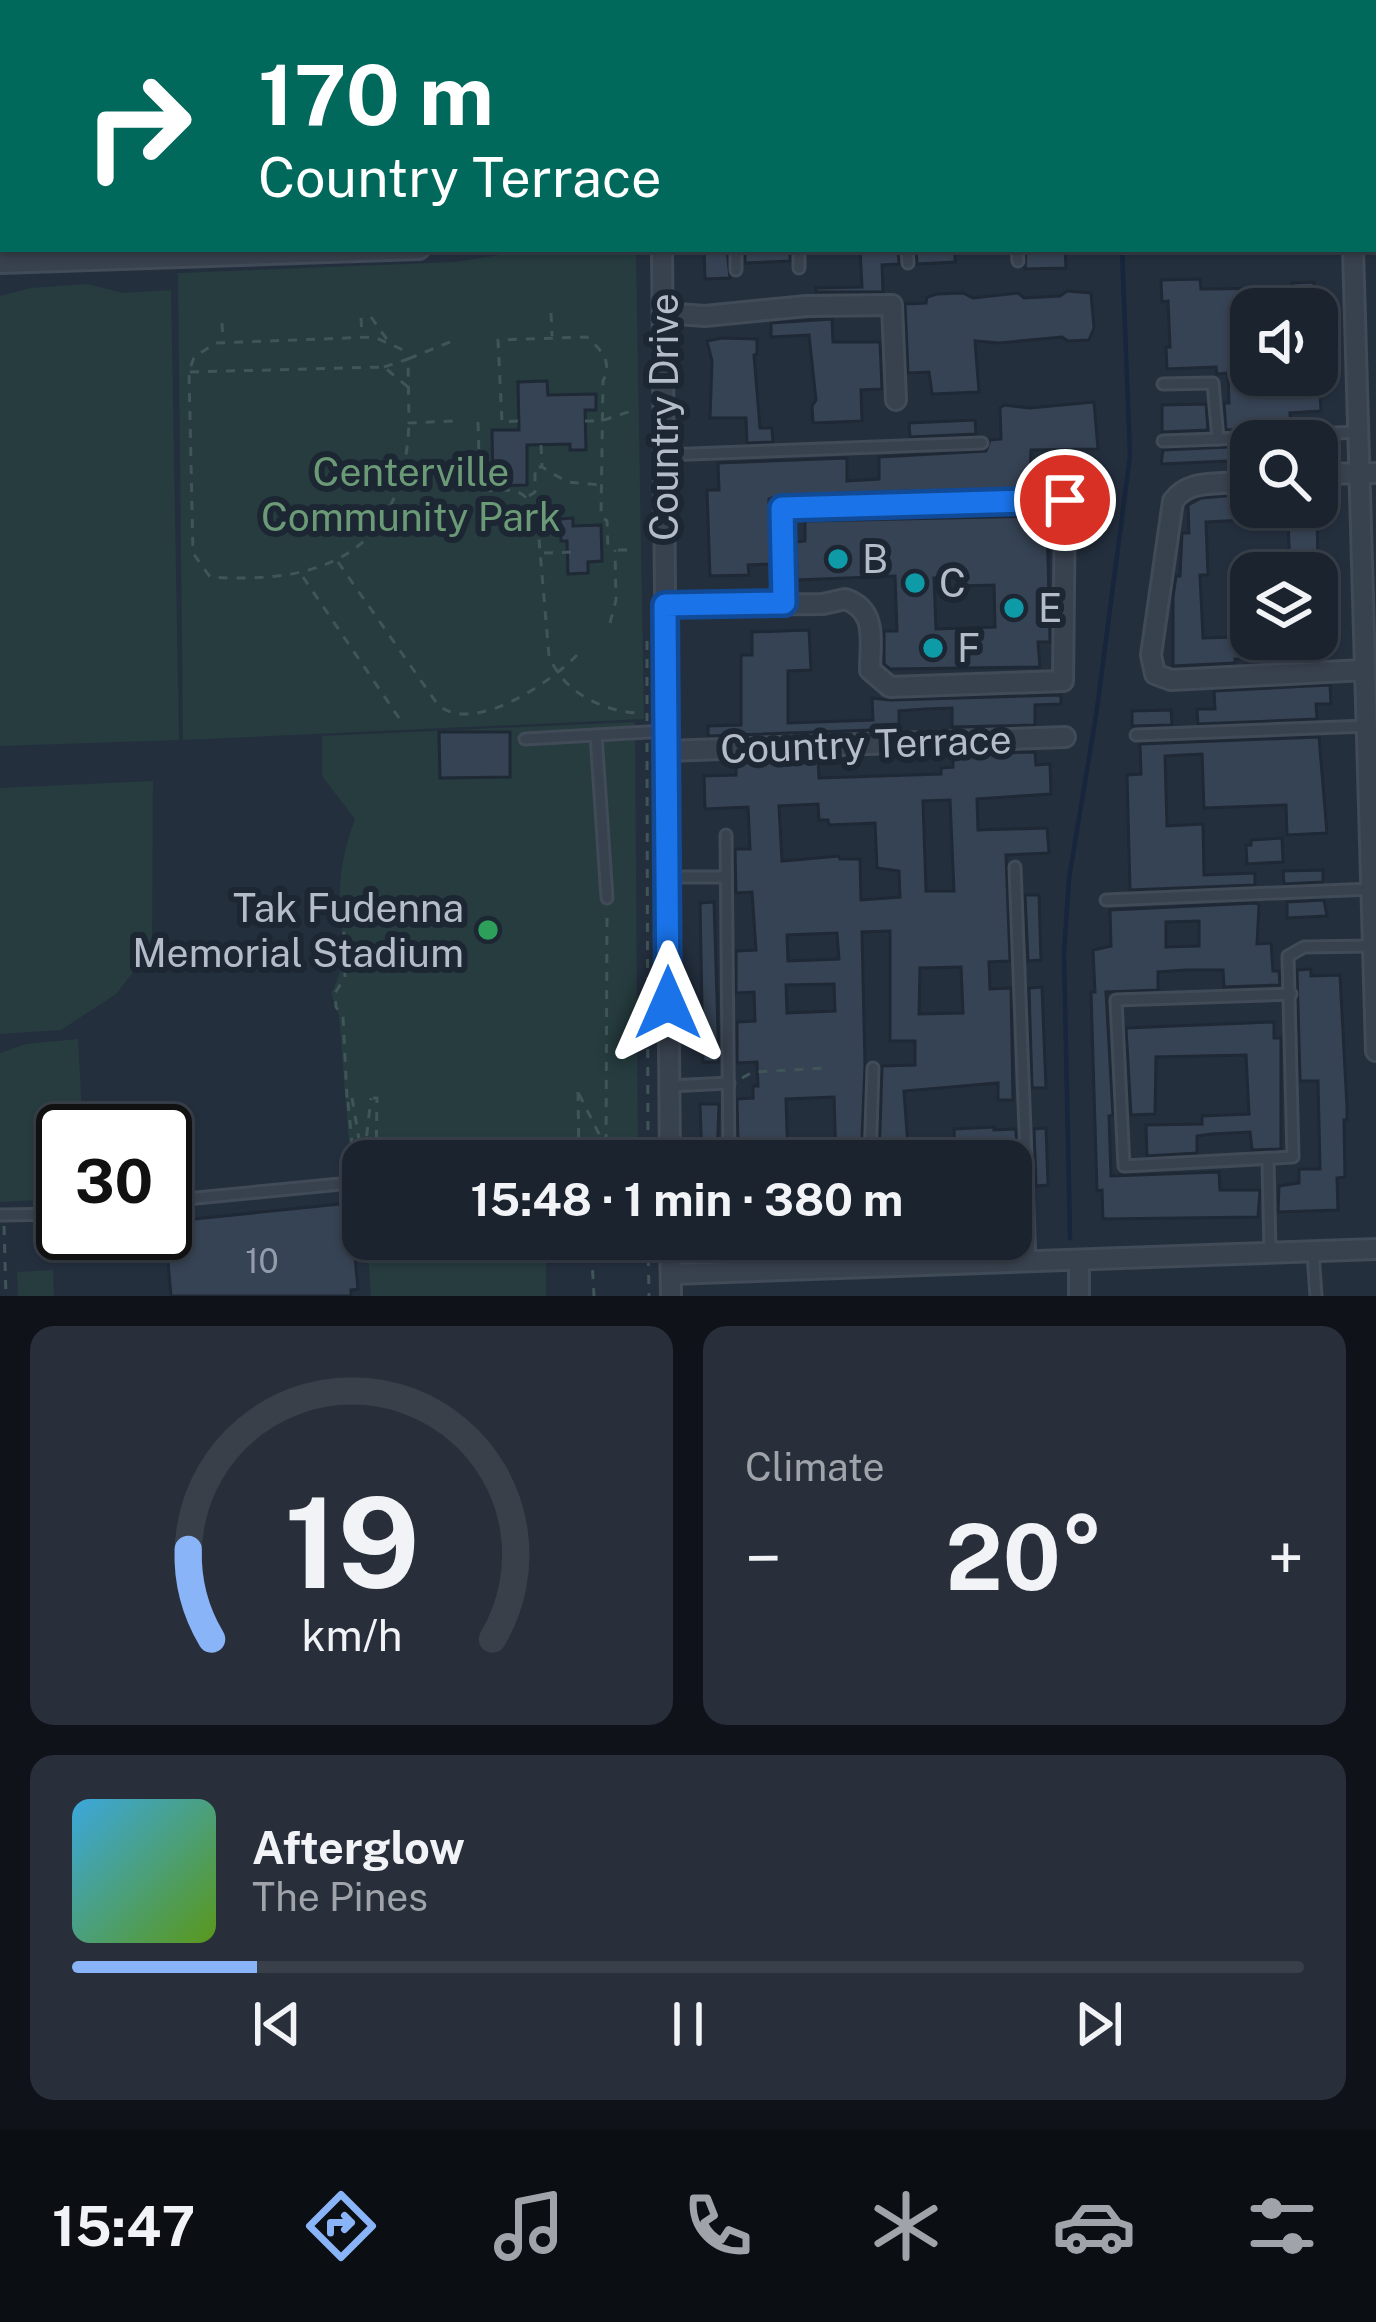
<!DOCTYPE html>
<html lang="en">
<head>
<meta charset="utf-8">
<style>
  :root { --surface:#1b232e; --page:#282f3a; --text:#f1f3f6; --muted:#a0a4aa; --line:#39404a; --accent:#8ab4f8 }
  body { margin:0; font-family:"Public Sans",sans-serif; background:var(--page); color:var(--text); height:100vh; display:flex; flex-direction:column; font-size:45px; white-space:nowrap }
  * { box-sizing:border-box; margin:0 }
  p { font-size:39px; color:var(--muted) }
  .icon { flex:none; width:66px; height:66px; fill:none; stroke:currentColor; stroke-width:2; stroke-linecap:round; stroke-linejoin:round }
  .map { position:relative; height:1296px; overflow:hidden }
  .details { display:flex; flex-direction:column; gap:30px; padding:30px; background:#0f1319; flex:1 }
  .details>* { flex:none }
  .hud { position:absolute; left:0px; top:0px; width:1377px; height:252px; box-shadow:0 3px 9px #0004,0 0 0 3px var(--line); background:#00695c; color:#fff; overflow:hidden }
  .tools { position:absolute; left:1230px; top:288px; display:grid; gap:24px }
  .tools a { display:grid; place-items:center; width:108px; height:108px; border-radius:24px; background:var(--surface); box-shadow:0 3px 9px #0004,0 0 0 3px var(--line); font-size:60px }
  .speed { position:absolute; left:36px; top:1104px; display:flex; gap:24px; font-size:60px; font-weight:700; text-align:center }
  .speed>* { display:grid; place-content:center; width:156px; height:156px; border-radius:50%; background:var(--surface); box-shadow:0 3px 9px #0004,0 0 0 3px var(--line); line-height:1 }
  .speed .limit { border:6px solid #111; border-radius:18px; background:#fff; color:#111 }
  .pin { position:absolute; display:grid; place-items:center; width:102px; height:102px; color:#fff; margin:-51px; border:6px solid #fff; border-radius:50%; box-shadow:0 3px 12px #0007 }
  .me { position:absolute; width:132px; margin:-66px; rotate:0deg; stroke-linejoin:round; filter:drop-shadow(0 0 9px #0008) }
  .turn { display:flex; align-items:center; gap:42px; height:252px; padding:0 60px; font-size:54px }
  .turn .icon { width:156px; height:156px; stroke-width:2.5 }
  .turn b { display:block; font-size:84px; line-height:102px }
  .big { font-size:90px; font-weight:700; line-height:1.1 }
  .details .card { flex:1; display:flex; flex-direction:column; justify-content:center; gap:18px; min-width:0; padding:0 42px; border-radius:24px; background:var(--page) }
  .details .dial { align-items:center; gap:0 }
  .dial svg { height:312px; overflow:visible; fill:none; stroke:var(--line); stroke-width:7; stroke-linecap:round; text-anchor:middle }
  .dial text { fill:var(--text); stroke:none }
  .song { display:flex; align-items:center; gap:36px }
  .cover { width:144px; height:144px; border-radius:18px; background:linear-gradient(135deg,hsl(200 70% 55%),hsl(90 70% 35%)) }
  .played { height:12px; border-radius:6px; background:linear-gradient(90deg,var(--accent) 15%,var(--line) 15%) }
  .keys { display:flex; justify-content:space-around; direction:ltr }
  .heat { display:flex; justify-content:space-between; align-items:center; font-size:66px; direction:ltr }
  .details .tiles { flex:1; display:grid; gap:30px; grid-template-columns:1fr 1fr }
  .card:last-child { grid-column:span 2 }
  .trip { position:absolute; left:342px; top:1140px; width:690px; height:120px; border-radius:24px; background:var(--surface); box-shadow:0 3px 9px #0004,0 0 0 3px var(--line); font-weight:700; line-height:120px; text-align:center }
  .tab-bar { display:flex; height:192px; justify-content:space-around; align-items:center; background:#0b0e12; color:var(--muted) }
  .tab-bar .icon { width:84px; height:84px }
  .tab-bar .selected { color:var(--accent) }
  .tab-bar b { font-size:54px; color:var(--text) }
  .map>svg:first-child { display:block }
  .green { fill:#263c3f }
  .lines { fill:none; stroke-linecap:round; stroke-linejoin:round }
  .stream { stroke:#17263c; stroke-width:4.5 }
  .building { fill:#364354; stroke:#1f2835; stroke-width:3; fill-rule:evenodd }
  .service-casing { stroke:#414a57; stroke-width:15 }
  .minor-casing { stroke:#414a57; stroke-width:24 }
  .path { stroke:#3f5557; stroke-width:3; stroke-dasharray:9 9; stroke-linecap:butt }
  .service { stroke:#38414e; stroke-width:9 }
  .minor { stroke:#38414e; stroke-width:18 }
  .route-casing { stroke:#114b97; stroke-width:30 }
  .route { stroke:#1a73e8; stroke-width:21 }
  .culture-dot { fill:#0f9aa8; stroke:#1d2633; stroke-width:4.5 }
  .leisure-dot { fill:#2e9e5b; stroke:#1d2633; stroke-width:4.5 }
  .labels { text-anchor:middle; stroke-width:12; stroke-linejoin:round; paint-order:stroke }
  .number-label { font-size:33px; fill:#929caa }
  .street-label { font-size:39px; fill:#b4bcc9; stroke:#1d2633 }
  .park-label { font-size:39px; fill:#6b9a76; stroke:#1d2633 }
  .poi-label { font-size:39px; fill:#b4bcc9; stroke:#1d2633; text-anchor:start }
</style>
</head>
<body>
<div class="map">
<svg width="1376" height="1296" viewBox="0 0 1376 1296">
  <rect width="100%" height="100%" fill="#242f3e"/>
  <g class="green">
    <polygon points="539,249 632,249 636,257 644,719 183,740 178,273 455,262"/>
    <polygon points="87,284 123,293 171,290 179,740 0,746 0,296 31,288"/>
    <path d="M635,722l3,439h-275v37l-3,-28 -10,-13 -11,-141 -8,-23c19,-30 8,-72 9,-106 1,-24 7,-46 15,-68l-33,-43v-40z"/>
    <polygon points="153,781 152,948 116,994 61,1030 0,1034 0,788"/>
    <polygon points="78,1039 83,1131 63,1131 63,1199 0,1202 0,1053 26,1044"/>
    <polygon points="367,1239 638,1239 638,1259 546,1261 546,1296 371,1296"/>
    <polygon points="53,1270 54,1296 18,1296 17,1272"/>
  </g>
  <g class="lines">
    <g class="stream">
      <polyline points="1122,0 1122,3"/>
      <polyline points="1070,1238 1064,953 1069,879 1097,709 1130,456 1122,249"/>
    </g>
  </g>
  <g class="building">
    <polygon points="704,249 727,249 730,278 705,279"/>
    <polygon points="745,249 790,249 790,261 745,263"/>
    <polygon points="860,249 898,249 899,264 882,265 883,292 816,292 816,288 862,287"/>
    <polygon points="916,249 955,249 955,262 917,264"/>
    <polygon points="1026,249 1065,249 1066,268 1025,269"/>
    <polygon points="1200,279 1201,289 1293,288 1292,283 1314,282 1315,309 1251,309 1251,316 1236,317 1238,372 1250,371 1250,379 1319,375 1321,411 1290,413 1291,426 1226,430 1224,403 1229,403 1228,373 1217,374 1216,367 1167,369 1166,347 1170,347 1168,301 1162,302 1161,280"/>
    <polygon points="1067,291 1091,293 1094,328 1089,340 1068,341 1062,337 999,343 975,341 979,392 932,394 929,372 908,373 905,304 926,303 927,297 937,294 963,293 973,298 1018,293 1024,298 1060,296"/>
    <polygon points="832,319 833,342 880,342 882,389 861,390 862,421 813,423 812,406 816,400 809,335 771,337 771,323"/>
    <polygon points="722,338 757,339 757,354 754,355 760,428 772,428 773,442 747,443 746,418 710,418 712,361 707,341"/>
    <polygon points="547,381 548,395 596,394 596,410 585,410 586,450 570,450 570,444 527,445 527,485 493,486 492,430 519,430 518,382"/>
    <polygon points="1094,402 1098,449 1031,450 1030,474 1057,473 1058,487 780,495 769,499 770,564 748,565 749,575 710,576 707,490 719,490 718,463 847,458 847,481 879,479 879,457 986,451 990,440 1001,439 1000,408 1004,405 1030,408"/>
    <polygon points="1206,404 1208,430 1162,432 1162,405"/>
    <polygon points="975,420 976,434 910,437 909,423"/>
    <polygon points="1251,446 1251,460 1161,464 1163,450"/>
    <polygon points="1251,494 1251,507 1317,507 1318,573 1290,573 1288,518 1206,522 1208,575 1200,575 1203,638 1234,637 1234,630 1251,629 1251,639 1322,639 1323,659 1235,659 1235,663 1173,666 1173,597 1176,576 1180,576 1182,533 1189,533 1188,505 1201,498"/>
    <path d="M1047,516l3,126h-12l2,25 -150,2 -6,-5v-33h13l-2,-55 -98,4 -1,-38 9,-1v-20zM934,578h24l1,8 35,-1 1,42 -59,2z"/>
    <polygon points="573,518 573,526 601,525 602,561 588,562 588,573 568,574 567,541 561,541 560,519"/>
    <polygon points="809,630 811,670 788,671 788,723 873,720 872,698 890,700 1061,695 1061,704 1035,705 1035,725 952,727 952,708 925,709 899,711 899,729 708,736 708,726 741,725 741,655 752,655 752,632"/>
    <polygon points="1330,685 1331,704 1316,704 1317,719 1198,724 1197,709 1215,709 1214,691"/>
    <polygon points="1171,710 1172,725 1132,726 1132,711"/>
    <polygon points="439,732 510,732 510,777 440,778"/>
    <polygon points="1319,737 1327,833 1287,835 1286,805 1204,808 1202,754 1165,756 1167,826 1203,824 1204,875 1255,873 1255,885 1130,890 1127,775 1141,774 1140,744"/>
    <path d="M1035,752l1,13 14,-1 1,30 -74,5 1,31 69,-2 2,25 -43,2 4,106 -21,1 1,27 21,-1 2,112h-15v-17l-94,8 5,70h-30l3,-95 33,-1v-24h-25v-110l-28,1 3,133 -4,96h-25l-2,-64 -48,2 2,62h-30l-1,-16 -19,-1 -1,-45 16,-1v-12h5l-1,-24 -20,1v-41l18,-1 -1,-29 -18,1v-42l20,-1 -4,-58 -16,1 -1,-44h15l-2,-42 -43,2 -1,-33 32,-1v-13l82,-3 1,19 122,-4v-6l12,-1v-13zM950,800l4,91h-28l-3,-90zM818,804l1,16h9l1,5 46,-2 2,45 22,3 1,26 -39,3 -1,-41h-20l-1,-3 -57,5 -3,-55zM837,933l2,26 -51,2 -1,-26zM961,967l2,46 -44,1 1,-46zM834,984l1,27 -48,2 -1,-28z"/>
    <polygon points="1282,838 1283,862 1247,864 1246,845 1251,845 1251,840"/>
    <polygon points="1323,870 1323,882 1284,884 1283,871"/>
    <polygon points="1025,895 1039,895 1041,960 1028,961"/>
    <polygon points="1324,900 1327,916 1287,918 1287,902"/>
    <polygon points="714,902 719,1062 703,1062 700,903"/>
    <path d="M1256,903l3,2 -2,39 14,-1 2,28h6l1,14 -56,2 -1,-17h-37l-28,2v18l-52,2 7,123 -4,1 2,60 108,-4 1,18h40l-2,27 -155,2 -1,-29 -5,1 -6,-199h4l-2,-42 18,-4 -1,-36zM1199,921v25l-33,1v-25z"/>
    <polygon points="1311,969 1311,976 1340,975 1347,1107 1347,1120 1344,1120 1345,1177 1337,1178 1338,1210 1278,1212 1279,1186 1299,1183 1299,1169 1320,1169 1318,1081 1300,1081 1297,970"/>
    <polygon points="1042,987 1046,1088 1032,1088 1029,988"/>
    <polygon points="1274,1022 1274,1038 1281,1038 1281,1149 1252,1150 1250,1132 1212,1134 1197,1136 1197,1153 1147,1156 1146,1125 1202,1124 1202,1116 1249,1114 1246,1055 1156,1057 1155,1114 1131,1115 1126,1028"/>
    <polygon points="700,1104 719,1104 717,1161 702,1161"/>
    <polygon points="994,1127 994,1130 1016,1129 1018,1186 1011,1186 1011,1161 955,1161 954,1129"/>
    <polygon points="1046,1128 1048,1185 1036,1186 1034,1129"/>
    <polygon points="350,1203 358,1289 351,1290 351,1296 171,1296 165,1228 185,1226 184,1220"/>
    <polygon points="398,1239 463,1239 464,1253 399,1255"/>
  </g>
  <g class="lines">
    <g class="service-casing">
      <g id="service">
        <polyline points="736,249 736,270"/>
        <polyline points="799,249 799,268"/>
        <polyline points="907,249 908,263"/>
        <polyline points="1017,249 1018,261"/>
        <polyline points="1163,384 1213,383 1218,439 1356,432"/>
        <polyline points="1163,441 1218,439"/>
        <polyline points="664,455 982,443"/>
        <polyline points="596,735 607,898"/>
        <polyline points="1136,735 1366,726"/>
        <polyline points="525,739 666,731"/>
        <polyline points="726,835 729,1161"/>
        <polyline points="1015,867 1030,1262"/>
        <polyline points="670,877 724,877"/>
        <polyline points="1106,900 1371,889"/>
        <polyline points="1291,994 1116,1000 1124,1166 1293,1157 1288,956 1304,947 1372,946"/>
        <polyline points="669,1086 729,1083"/>
        <polyline points="1268,1160 1270,1253"/>
        <polyline points="870,1161 873,1068"/>
        <polyline points="165,1201 361,1182"/>
        <polyline points="0,1215 63,1214"/>
        <polyline points="1313,1253 1316,1296"/>
        <polyline points="848,1268 853,1239"/>
      </g>
    </g>
    <g class="minor-casing">
      <g id="minor">
        <polyline points="661,0 661,3"/>
        <polyline points="0,30 3,30"/>
        <polyline points="1374,234 1376,234"/>
        <polyline points="662,249 670,1161"/>
        <polyline points="1353,249 1376,1051"/>
        <polyline points="0,263 419,249"/>
        <polyline points="663,313 705,316 806,306 892,305 896,400"/>
        <polyline points="1317,474 1376,473"/>
        <path d="M1251,480c-27,7 -60,-4 -78,21l-22,154 4,19 16,6 193,-10"/>
        <path d="M665,605l158,-1 22,-5c33,11 25,42 25,71l20,17 173,-6 2,-181 -283,8 2,95"/>
        <polyline points="666,751 1065,737"/>
        <polyline points="670,1239 671,1296"/>
        <polyline points="1079,1260 1079,1296"/>
        <polyline points="671,1274 1376,1249"/>
      </g>
    </g>
    <g class="path">
      <polyline points="551,313 552,336"/>
      <polyline points="371,317 388,341"/>
      <polyline points="361,318 362,335"/>
      <polyline points="222,323 223,341"/>
      <polyline points="450,342 408,359 409,423 453,421"/>
      <path d="M384,367l24,-8 -7,-10 -27,-12 -158,6 -22,14 -5,15 4,181 17,24c116,8 194,-26 199,-154"/>
      <polyline points="190,372 384,367 408,387"/>
      <path d="M518,421l-16,1 -4,-82 89,-3c14,13 26,24 16,44l-2,135 6,5 1,29"/>
      <polyline points="585,421 601,421 634,410"/>
      <path d="M478,422l2,69c30,-1 44,-7 57,25l12,140c14,35 50,54 87,57"/>
      <polyline points="541,445 542,467 567,482 601,485"/>
      <polyline points="409,461 434,465 453,481 467,476 477,465"/>
      <polyline points="529,496 535,492 535,467 541,467"/>
      <polyline points="618,550 634,550"/>
      <polyline points="544,553 574,552"/>
      <path d="M338,562l100,143c36,30 112,-22 139,-50"/>
      <polyline points="303,577 399,718"/>
      <polyline points="610,623 616,600 615,550"/>
      <polyline points="647,641 647,721"/>
      <polyline points="647,743 648,1161"/>
      <polyline points="343,896 345,977 335,993 336,1007 343,1017 347,1098"/>
      <polyline points="742,1078 753,1072 825,1068"/>
      <polyline points="578,1092 579,1161"/>
      <polyline points="579,1094 607,1150"/>
      <polyline points="352,1098 361,1151 365,1150 371,1098"/>
      <polyline points="373,1098 377,1098 376,1161"/>
      <polyline points="348,1102 353,1154 361,1168"/>
      <polyline points="606,1161 607,911"/>
      <polyline points="4,1226 6,1296"/>
      <polyline points="577,1239 592,1260 594,1296"/>
      <polyline points="648,1239 649,1296"/>
    </g>
    <use href="#service" class="service"/>
    <use href="#minor" class="minor"/>
  </g>
  <g class="lines">
    <g class="route-casing">
      <polyline id="route" points="668,1003 665,605 784,603 782,508 1065,500"/>
    </g>
    <use href="#route" class="route"/>
  </g>
  <g class="culture-dot">
    <circle cx="838" cy="559" r="12"/>
    <circle cx="915" cy="583" r="12"/>
    <circle cx="1014" cy="608" r="12"/>
    <circle cx="933" cy="648" r="12"/>
  </g>
  <circle class="leisure-dot" cx="488" cy="930" r="12"/>
  <g class="labels">
    <g class="number-label">
      <text x="262" y="1273">10</text>
    </g>
    <g class="street-label">
      <text transform="translate(664 417) rotate(-90)" y="14">Country Drive</text>
      <text transform="translate(866 744) rotate(-2)" y="14">Country Terrace</text>
    </g>
    <g class="park-label">
      <text x="411" y="486">Centerville<tspan x="411" dy="45">Community Park</tspan></text>
    </g>
    <g class="poi-label">
      <text x="862" y="573">B</text>
      <text x="939" y="597">C</text>
      <text x="1038" y="622">E</text>
      <text x="957" y="662">F</text>
      <text x="464" y="922" text-anchor="end">Tak Fudenna<tspan x="464" dy="45">Memorial Stadium</tspan></text>
    </g>
  </g>
</svg>
<div class="tools">
<a><svg class="icon" aria-label="sound" viewBox="0 0 24 24"><path d="M4 9h4l5-4v14l-5-4H4zM17 9q2 3 0 6"/></svg></a>
<a><svg class="icon" aria-label="search" viewBox="0 0 24 24"><circle cx="10" cy="10" r="6"/><path d="M15 15l6 6"/></svg></a>
<a><svg class="icon" aria-label="layers" viewBox="0 0 24 24"><path d="M12 4l9 5-9 5-9-5zM3 14l9 5 9-5"/></svg></a>
</div>
<div class="speed"><div class="limit">30</div></div>
<div class="pin" style="left:1065px;top:500px;background:#d93025"><svg class="icon" aria-label="arrive" viewBox="0 0 24 24"><path d="M6 21V4h12l-3 4 3 4H6"/></svg></div>
<svg class="me" style="left:668px;top:1003px" viewBox="-20 -20 40 40"><path d="M0-17L14 15 0 8-14 15z" fill="#1a73e8" stroke="#fff" stroke-width="4"/></svg>
<div class="trip">15:48 · 1 min · 380 m</div>
<div class="hud">
<div class="turn"><svg class="icon" aria-label="right" viewBox="0 0 24 24"><path d="M7 20v-9h11M14 6l5 5-5 5"/></svg><div><b>170 m</b>Country Terrace</div></div>
</div>
</div>
<section class="details">
<div class="tiles">
<div class="card dial"><svg viewBox="0 0 100 80">
<path d="M14 69A42 42 0 1 1 86 69"/>
<path d="M14 69A42 42 0 0 1 8 46" stroke="#8ab4f8"/>
<text x="50" y="56" font-size="32" font-weight="700">19</text>
<text x="50" y="72" font-size="11">km/h</text>
</svg></div>
<div class="card"><p>Climate</p>
<div class="heat"><a>−</a><b class="big">20°</b><a>+</a></div>
</div>
<div class="card">
<div class="song"><i class="cover"></i><div><b>Afterglow</b><p>The Pines</p></div></div>
<div class="played"></div>
<div class="keys"><svg class="icon" aria-label="previous" viewBox="0 0 24 24"><path d="M18 5L8 12l10 7zM5 5v14"/></svg><svg class="icon" aria-label="pause" viewBox="0 0 24 24"><path d="M8 5v14M16 5v14"/></svg><svg class="icon" aria-label="next" viewBox="0 0 24 24"><path d="M6 5l10 7-10 7zM19 5v14"/></svg></div>
</div>
</div>
</section>
<nav class="tab-bar">
<b>15:47</b>
<svg class="icon selected" aria-label="directions" viewBox="0 0 24 24"><path d="M12 3l9 9-9 9-9-9zM9 14v-3h6M13 9l2 2-2 2"/></svg>
<svg class="icon" aria-label="music" viewBox="0 0 24 24"><path d="M9 18V5l10-2v13"/><circle cx="6" cy="18" r="3"/><circle cx="16" cy="16" r="3"/></svg>
<svg class="icon" aria-label="phone" viewBox="0 0 24 24"><path d="M5 4h4l2 5-3 2q2 4 5 5l2-3 5 2v4C11 20 4 13 5 4z"/></svg>
<svg class="icon" aria-label="climate" viewBox="0 0 24 24"><path d="M12 3v18M4 7l16 10M4 17L20 7"/></svg>
<svg class="icon" aria-label="car" viewBox="0 0 24 24"><path d="M5 17H2v-5l4-1 3-4h7l3 4 3 1v5h-3M9 17h6M6 11h13"/><circle cx="7" cy="17" r="2"/><circle cx="17" cy="17" r="2"/></svg>
<svg class="icon" aria-label="filters" viewBox="0 0 24 24"><path d="M4 7h16M4 17h16"/><circle cx="9" cy="7" r="2"/><circle cx="15" cy="17" r="2"/></svg>
</nav>
</body>
</html>
